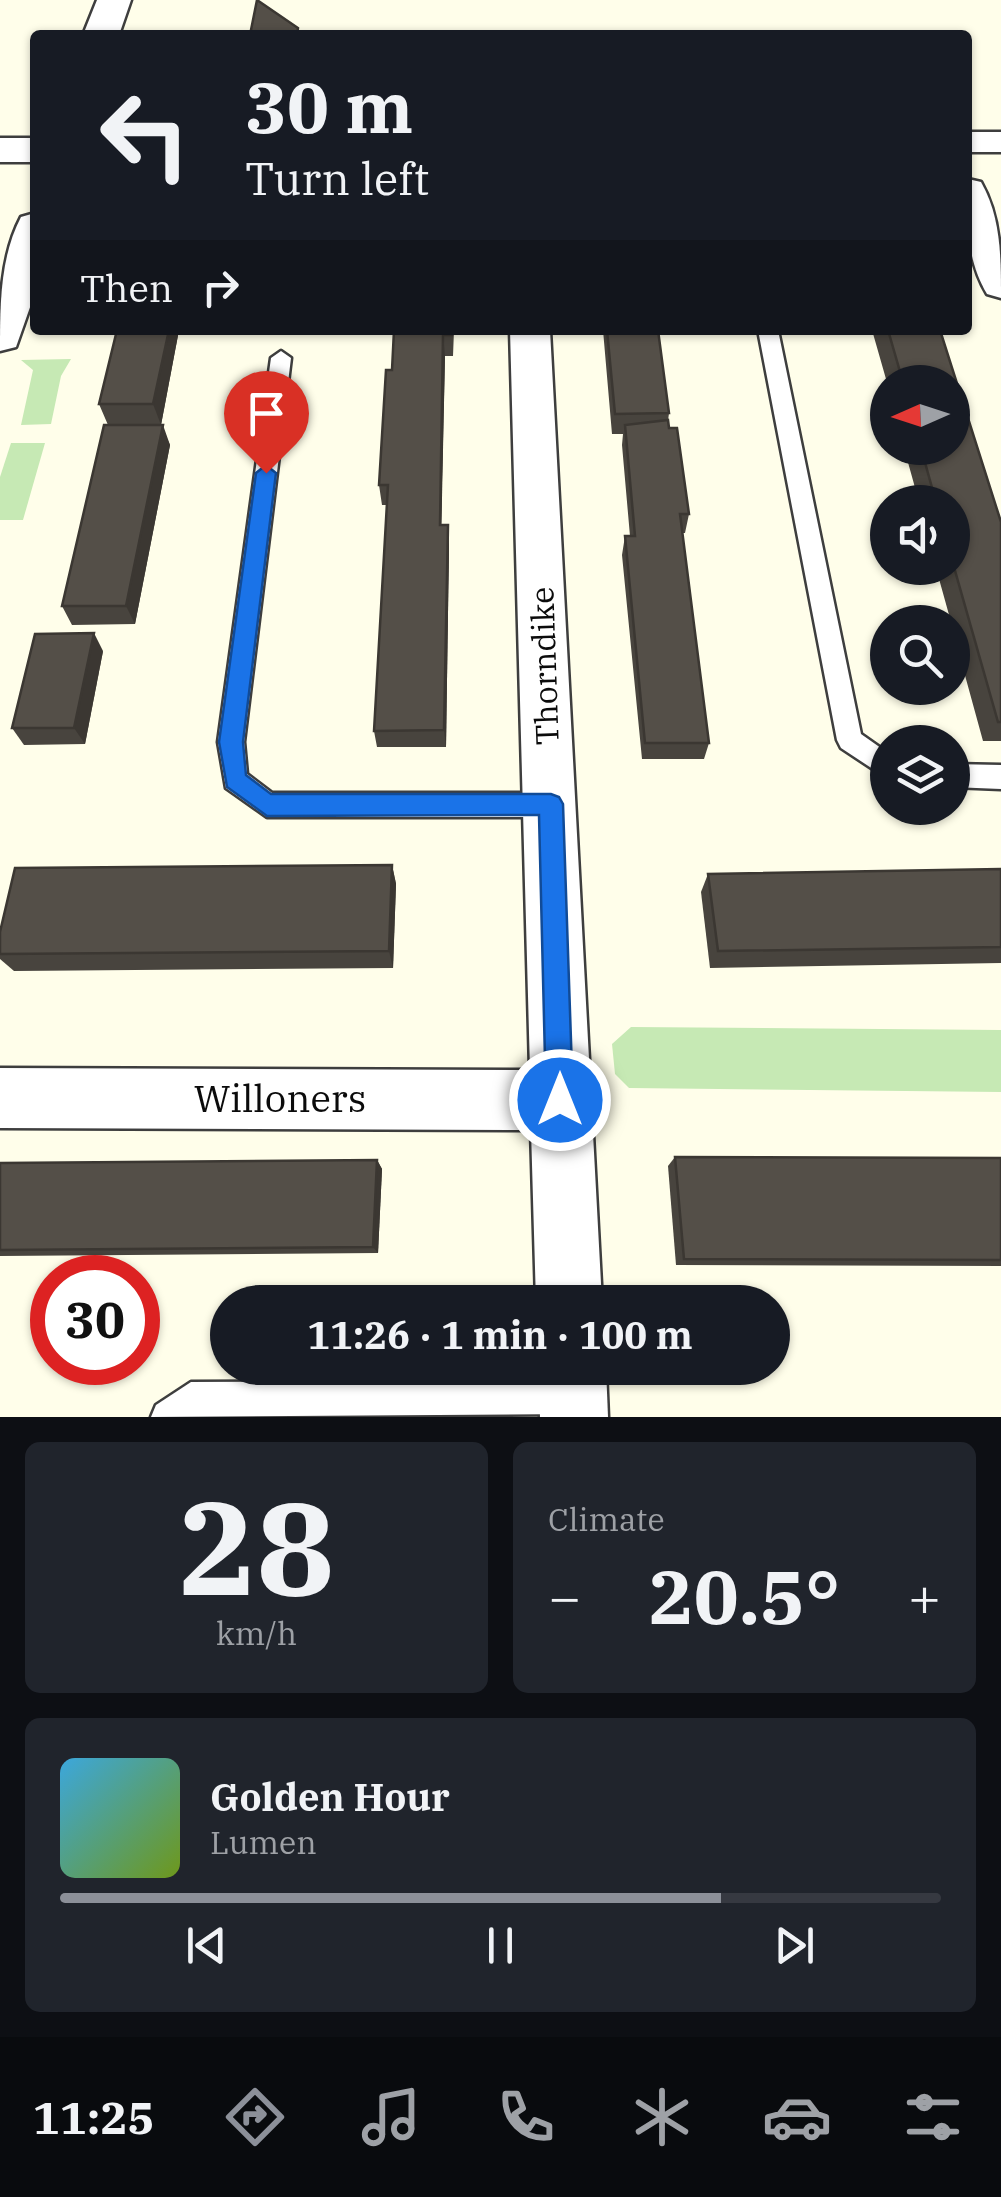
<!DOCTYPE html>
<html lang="en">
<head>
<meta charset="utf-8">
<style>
  :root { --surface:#171b24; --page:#20242c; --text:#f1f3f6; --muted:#9ea1a6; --line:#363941; --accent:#8c9099 }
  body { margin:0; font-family:"IBM Plex Serif",serif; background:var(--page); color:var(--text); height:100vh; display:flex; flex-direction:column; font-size:38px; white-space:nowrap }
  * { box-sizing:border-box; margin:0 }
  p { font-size:32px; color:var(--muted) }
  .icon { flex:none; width:55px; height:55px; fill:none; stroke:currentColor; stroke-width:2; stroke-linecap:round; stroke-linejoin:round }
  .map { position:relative; height:1417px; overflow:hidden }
  .drawer { display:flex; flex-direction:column; gap:25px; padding:25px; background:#0d0f14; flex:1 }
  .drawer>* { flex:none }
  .guide { position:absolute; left:30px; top:30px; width:942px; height:305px; border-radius:10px; box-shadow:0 2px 8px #0004; background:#171b24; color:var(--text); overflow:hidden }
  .needle { width:65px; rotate:267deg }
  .controls { position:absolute; left:870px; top:365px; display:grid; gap:20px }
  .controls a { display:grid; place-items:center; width:100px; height:100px; border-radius:50%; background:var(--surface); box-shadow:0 2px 8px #0004; font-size:50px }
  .speed { position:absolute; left:30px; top:1255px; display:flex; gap:20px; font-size:50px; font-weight:700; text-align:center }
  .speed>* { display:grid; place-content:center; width:130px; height:130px; border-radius:50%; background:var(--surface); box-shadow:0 2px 8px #0004; line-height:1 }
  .speed .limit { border:15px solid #d22; background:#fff; color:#111 }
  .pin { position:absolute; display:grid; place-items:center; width:85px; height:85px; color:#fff; margin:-102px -42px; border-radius:50% 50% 50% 0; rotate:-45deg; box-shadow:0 0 10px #0007 }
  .pin .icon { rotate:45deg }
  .me { position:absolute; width:110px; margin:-55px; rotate:0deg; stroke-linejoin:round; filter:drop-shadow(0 0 8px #0008) }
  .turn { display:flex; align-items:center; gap:35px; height:210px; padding:0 50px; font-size:45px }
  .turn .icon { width:130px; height:130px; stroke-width:2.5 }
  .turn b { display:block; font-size:70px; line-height:85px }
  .then { display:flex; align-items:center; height:95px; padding:0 50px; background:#0003; gap:20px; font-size:38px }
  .big { font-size:75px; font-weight:700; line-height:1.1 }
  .drawer .tile { flex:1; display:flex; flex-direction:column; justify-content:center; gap:15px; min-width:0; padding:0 35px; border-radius:15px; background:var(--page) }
  .drawer .dial { align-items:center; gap:0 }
  .dial b { font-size:130px; line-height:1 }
  .song { display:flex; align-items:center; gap:30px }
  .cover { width:120px; height:120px; border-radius:15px; background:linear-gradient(135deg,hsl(200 70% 55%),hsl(80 70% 35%)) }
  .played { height:10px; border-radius:5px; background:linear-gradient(90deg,var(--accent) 75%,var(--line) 75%) }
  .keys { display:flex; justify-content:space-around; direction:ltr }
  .heat { display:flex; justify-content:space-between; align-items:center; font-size:55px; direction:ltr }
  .drawer .tiles { flex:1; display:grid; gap:25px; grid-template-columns:1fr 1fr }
  .tile:last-child { grid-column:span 2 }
  .trip { position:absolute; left:210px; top:1285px; width:580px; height:100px; border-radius:50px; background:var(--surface); box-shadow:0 2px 8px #0004; font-weight:700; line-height:100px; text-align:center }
  .dock { display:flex; height:160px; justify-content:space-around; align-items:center; background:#090b0e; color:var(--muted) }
  .dock .icon { width:70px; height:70px }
  .dock .selected { color:var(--accent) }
  .dock b { font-size:45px; color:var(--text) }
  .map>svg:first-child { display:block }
  .green { fill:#c6e9b4 }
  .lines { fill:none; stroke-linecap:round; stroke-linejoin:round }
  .service-casing { stroke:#3e3e3e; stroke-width:5 }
  .minor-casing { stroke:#3e3e3e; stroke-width:5 }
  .tertiary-casing { stroke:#3e3e3e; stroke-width:5 }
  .service { fill:#fff; fill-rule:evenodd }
  .minor { fill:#fff; fill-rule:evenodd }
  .tertiary { fill:#fff; fill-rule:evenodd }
  .wall { fill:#48443e }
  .shaded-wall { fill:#3b3732 }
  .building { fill:#544f48; stroke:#3b3732; stroke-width:2.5 }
  .route { fill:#1a73e8; stroke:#114b97; stroke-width:2.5 }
  .labels { text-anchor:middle; stroke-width:10; stroke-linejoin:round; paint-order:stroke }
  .street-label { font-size:32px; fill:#0b0b0b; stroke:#fff }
  .near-street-label { font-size:38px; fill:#0b0b0b; stroke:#fff }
</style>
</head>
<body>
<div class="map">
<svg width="1001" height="1417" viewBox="0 0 1001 1417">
  <rect width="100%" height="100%" fill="#fffeea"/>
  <g class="green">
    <polygon points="71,359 61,376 51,424 21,425 33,370 21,360"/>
    <polygon points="11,443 45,443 23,520 0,520 0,477"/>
    <polygon points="631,1027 1001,1030 1001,1092 629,1088 615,1074 612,1044"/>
  </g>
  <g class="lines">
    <g class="service-casing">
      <g id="service">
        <polygon points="758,330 778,330 861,734 888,753 888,779 841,748 837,740"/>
        <polygon points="281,351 291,358 244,742 247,774 272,793 551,793 560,797 564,805 560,813 551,817 267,817 226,788 218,742 271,358"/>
        <polygon points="952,764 1001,765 1001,789 952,787"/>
        <polygon points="574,1380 586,1385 591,1397 586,1409 574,1414 151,1417 156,1405 191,1382"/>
      </g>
    </g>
    <g class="minor-casing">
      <g id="minor">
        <rect x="968" y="132" width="33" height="20"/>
        <path d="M968,179l13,3c20,35 20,75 20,116l-14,-4c-21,-35 -21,-76 -19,-115z"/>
        <polygon points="510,330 550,330 602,1302 536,1302 531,1130 0,1128 0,1068 530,1070"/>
        <polygon points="538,1368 606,1368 608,1417 540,1417"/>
      </g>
    </g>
    <g class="tertiary-casing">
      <g id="tertiary">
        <polygon points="97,0 131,0 119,35 83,35"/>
        <rect x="0" y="138" width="35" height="24"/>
        <path d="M35,213v80l-19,54 -16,4c0,-46 0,-94 21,-134z"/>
      </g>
    </g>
    <use href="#service" class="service"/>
    <use href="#minor" class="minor"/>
    <use href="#tertiary" class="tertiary"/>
  </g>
  <g class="wall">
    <polygon points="117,330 179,330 161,425 170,445 135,624 72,625 62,606 108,425 99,404"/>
    <polygon points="394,330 454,330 453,356 445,356 441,525 449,545 446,747 377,747 374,731 387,505 382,505 379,485 392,370"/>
    <polygon points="603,330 658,330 669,413 668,421 689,514 685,533 682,533 709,743 704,759 642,759 622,555 625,536 630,536 622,445 623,434 612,434"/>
    <polygon points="872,330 940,330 1001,522 1001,741 983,741 952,628 952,622 951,622 936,568 952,568 952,502 919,502 904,448 952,448 952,382 888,382 888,386"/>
    <polygon points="103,651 85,744 24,745 12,728"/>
    <polygon points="392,865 396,884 393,968 14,971 0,959 0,932"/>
    <polygon points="1001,869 1001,963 710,968 701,892 708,874"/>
    <polygon points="675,1157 1001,1158 1001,1266 676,1265 668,1166"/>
    <polygon points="377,1160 382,1169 378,1253 0,1256 0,1163"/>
  </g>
  <g class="shaded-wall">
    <polygon points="169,330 179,330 161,425 153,404"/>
    <polygon points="443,335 445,356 441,545 440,525"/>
    <polygon points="163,425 170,445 135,624 126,606"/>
    <polygon points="448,525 449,545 446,747 444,730"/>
    <polygon points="94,633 103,651 85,744 74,728"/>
    <polygon points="392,865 396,884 393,968 389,951"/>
    <polygon points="377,1160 382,1169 378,1253 373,1247"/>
  </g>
  <g class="building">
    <polygon points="257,0 298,28 297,35 250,35"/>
    <polygon points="117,330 169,330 153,404 99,404"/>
    <polygon points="394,330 453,330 452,335 443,335 440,525 448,525 444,730 374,731 388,485 379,485 386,370 392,370"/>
    <polygon points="607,330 658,330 669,413 615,414"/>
    <polygon points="888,330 940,330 1001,522 1001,722 998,722 952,560 952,502 936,502 921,448 952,448 952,382 903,382"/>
    <polygon points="668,420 669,428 677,428 689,514 680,514 709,743 645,743 625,536 635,536 625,425"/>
    <polygon points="104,425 163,425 126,606 62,606"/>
    <polygon points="94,633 74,728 12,728 35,634"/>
    <polygon points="392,865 389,951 0,954 0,932 15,868"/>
    <polygon points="1001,869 1001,947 718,951 708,874"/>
    <polygon points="675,1157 1001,1158 1001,1260 684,1259"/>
    <polygon points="377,1160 373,1247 0,1250 0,1163"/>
  </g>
  <polygon class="route" points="266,465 276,473 243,742 246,775 271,794 551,794 559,797 563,804 573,1100 569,1109 560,1114 550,1109 546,1100 539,815 267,816 227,787 219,742 256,473"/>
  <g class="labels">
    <g class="street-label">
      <text transform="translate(545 666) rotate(-92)" y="11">Thorndike</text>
    </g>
    <g class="near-street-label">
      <text x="280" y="1112">Willoners</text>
    </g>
  </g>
</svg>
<div class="controls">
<a><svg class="needle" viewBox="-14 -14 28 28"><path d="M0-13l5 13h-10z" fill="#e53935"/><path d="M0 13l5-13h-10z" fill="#9ea1a6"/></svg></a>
<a><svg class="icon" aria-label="sound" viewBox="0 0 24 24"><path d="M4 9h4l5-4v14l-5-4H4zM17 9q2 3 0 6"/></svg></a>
<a><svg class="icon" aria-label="search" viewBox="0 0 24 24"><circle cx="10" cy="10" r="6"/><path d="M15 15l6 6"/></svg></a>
<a><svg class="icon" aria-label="layers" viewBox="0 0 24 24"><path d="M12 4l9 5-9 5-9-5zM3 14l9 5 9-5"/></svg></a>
</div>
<div class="speed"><div class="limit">30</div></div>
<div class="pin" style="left:266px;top:473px;background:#d93025"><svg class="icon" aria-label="arrive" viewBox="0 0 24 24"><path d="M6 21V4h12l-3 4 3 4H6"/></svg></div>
<svg class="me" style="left:560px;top:1100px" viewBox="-20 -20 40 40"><circle r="17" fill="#1a73e8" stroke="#fff" stroke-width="3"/><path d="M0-11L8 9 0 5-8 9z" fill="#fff"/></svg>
<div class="trip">11:26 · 1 min · 100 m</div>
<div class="guide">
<div class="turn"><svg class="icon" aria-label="left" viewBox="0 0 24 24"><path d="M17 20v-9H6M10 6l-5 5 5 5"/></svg><div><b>30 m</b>Turn left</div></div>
<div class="then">Then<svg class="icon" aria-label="right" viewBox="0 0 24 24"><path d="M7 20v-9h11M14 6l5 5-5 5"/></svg></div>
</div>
</div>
<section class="drawer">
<div class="tiles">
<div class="tile dial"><b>28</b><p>km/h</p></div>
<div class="tile"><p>Climate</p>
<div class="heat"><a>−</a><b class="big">20.5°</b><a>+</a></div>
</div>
<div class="tile">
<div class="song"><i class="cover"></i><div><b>Golden Hour</b><p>Lumen</p></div></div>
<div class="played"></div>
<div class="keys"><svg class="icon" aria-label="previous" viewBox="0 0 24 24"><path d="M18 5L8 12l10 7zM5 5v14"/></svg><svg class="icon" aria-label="pause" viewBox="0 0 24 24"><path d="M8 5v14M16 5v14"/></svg><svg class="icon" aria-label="next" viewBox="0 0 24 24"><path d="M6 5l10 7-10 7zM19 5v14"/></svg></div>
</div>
</div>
</section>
<nav class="dock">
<b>11:25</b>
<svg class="icon selected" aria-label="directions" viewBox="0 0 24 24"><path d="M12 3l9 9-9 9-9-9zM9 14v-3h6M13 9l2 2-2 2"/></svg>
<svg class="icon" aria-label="music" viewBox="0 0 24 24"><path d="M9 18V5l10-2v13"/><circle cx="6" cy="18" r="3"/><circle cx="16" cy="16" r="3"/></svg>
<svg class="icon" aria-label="phone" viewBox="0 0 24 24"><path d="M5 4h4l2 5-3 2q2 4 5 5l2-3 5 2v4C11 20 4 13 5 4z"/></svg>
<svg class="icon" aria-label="climate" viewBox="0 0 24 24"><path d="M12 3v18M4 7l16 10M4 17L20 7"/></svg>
<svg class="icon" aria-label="car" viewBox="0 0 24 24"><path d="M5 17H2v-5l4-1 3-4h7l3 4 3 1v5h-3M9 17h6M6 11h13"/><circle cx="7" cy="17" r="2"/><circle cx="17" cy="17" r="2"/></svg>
<svg class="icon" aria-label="filters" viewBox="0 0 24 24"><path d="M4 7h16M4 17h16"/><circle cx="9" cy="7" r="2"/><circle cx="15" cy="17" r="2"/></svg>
</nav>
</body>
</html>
